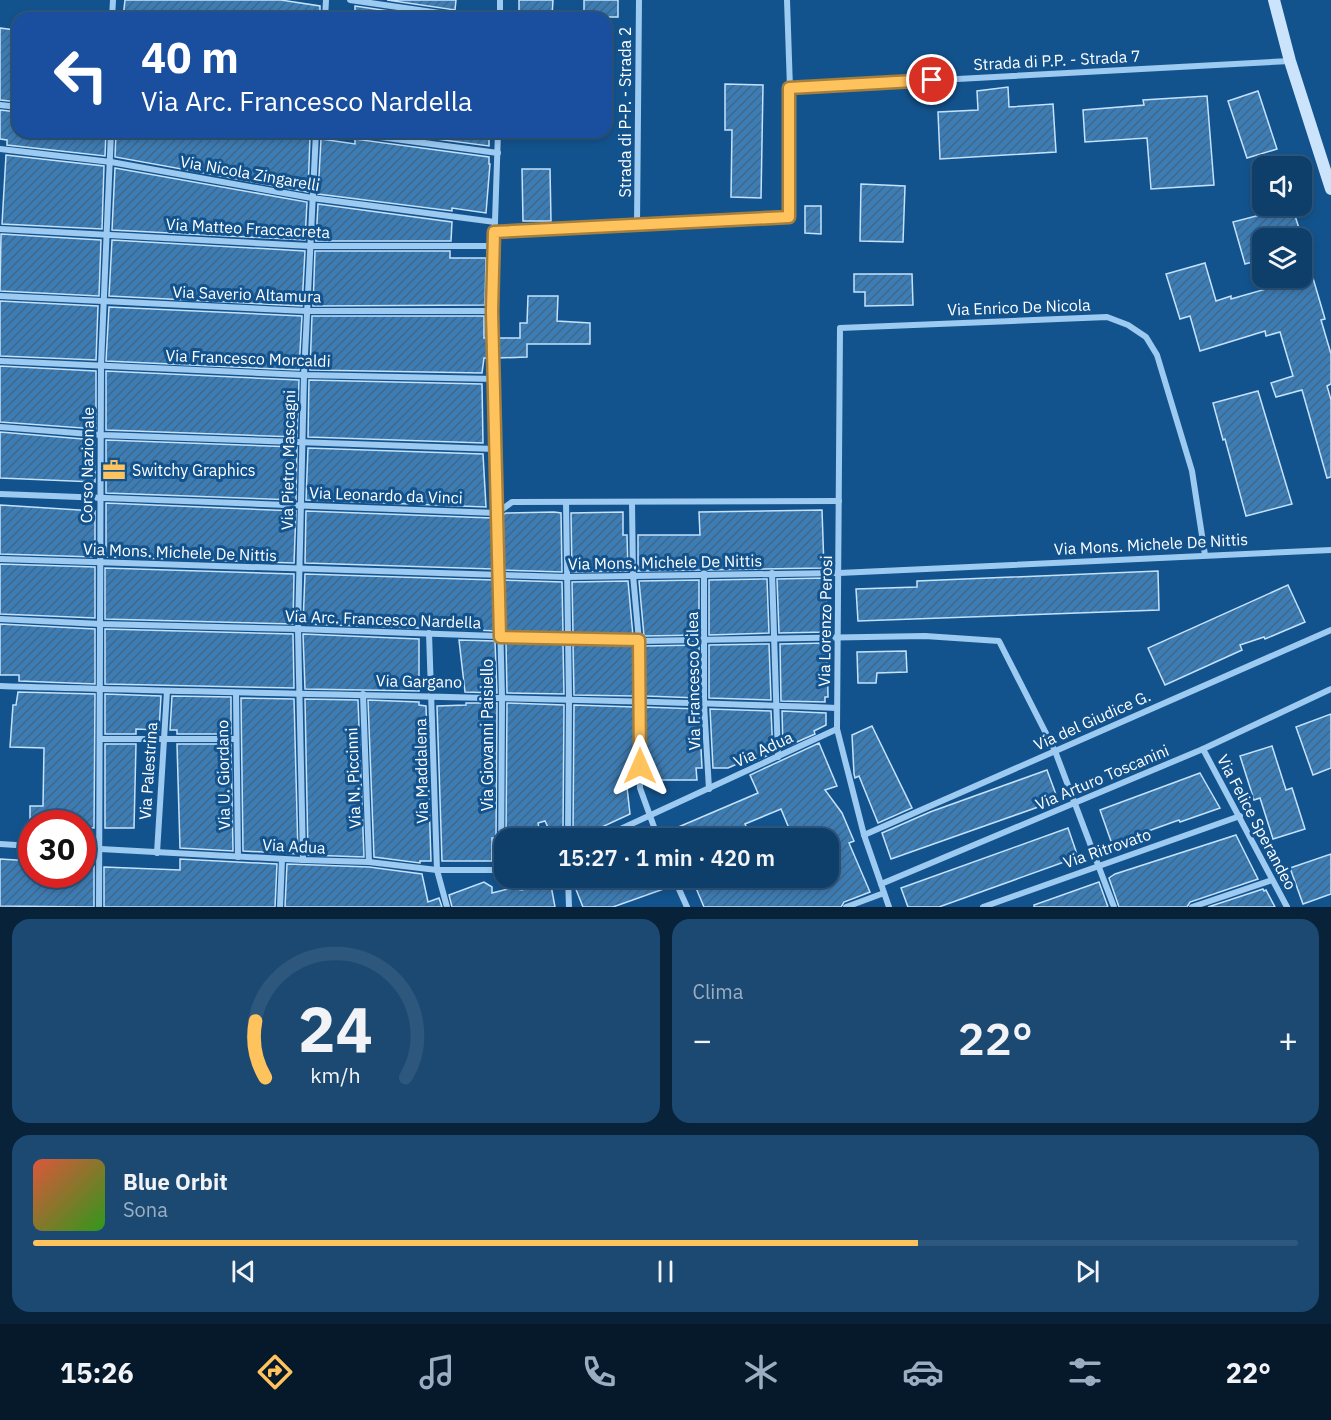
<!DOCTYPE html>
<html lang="it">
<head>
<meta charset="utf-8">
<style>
  :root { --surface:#0e3e6a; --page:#1c4972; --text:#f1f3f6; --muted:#9baec1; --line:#2e577e; --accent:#ffc35d }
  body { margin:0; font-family:"IBM Plex Sans",sans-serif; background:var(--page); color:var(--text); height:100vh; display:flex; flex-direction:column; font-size:22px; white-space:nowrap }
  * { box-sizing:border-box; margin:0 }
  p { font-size:20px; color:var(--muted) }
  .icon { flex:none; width:33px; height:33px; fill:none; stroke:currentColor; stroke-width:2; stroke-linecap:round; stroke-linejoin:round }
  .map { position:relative; height:907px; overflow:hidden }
  .details { display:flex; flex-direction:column; gap:12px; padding:12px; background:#08223a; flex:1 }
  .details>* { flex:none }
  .guide { position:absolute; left:12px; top:12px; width:600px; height:126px; border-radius:18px; box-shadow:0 3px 9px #0003,0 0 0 2px var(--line); background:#1a4fa0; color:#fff; overflow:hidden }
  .fabs { position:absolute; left:1252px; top:156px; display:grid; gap:12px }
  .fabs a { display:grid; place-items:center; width:60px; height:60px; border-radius:12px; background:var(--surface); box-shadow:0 3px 9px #0003,0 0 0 2px var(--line); font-size:30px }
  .speed { position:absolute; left:18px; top:810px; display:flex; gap:12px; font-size:30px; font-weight:700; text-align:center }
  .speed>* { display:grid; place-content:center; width:78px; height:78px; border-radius:50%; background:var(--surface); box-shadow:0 3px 9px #0003,0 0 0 2px var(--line); line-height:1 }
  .speed .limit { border:9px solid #d22; background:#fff; color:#111 }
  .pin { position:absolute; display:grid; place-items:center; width:51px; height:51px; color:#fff; margin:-26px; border:3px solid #fff; border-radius:50%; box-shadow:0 2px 6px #0007 }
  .me { position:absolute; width:66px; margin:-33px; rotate:0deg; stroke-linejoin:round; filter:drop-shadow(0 0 4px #0008) }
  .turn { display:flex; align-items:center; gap:21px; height:126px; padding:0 30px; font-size:27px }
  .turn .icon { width:78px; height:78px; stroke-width:2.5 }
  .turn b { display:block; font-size:42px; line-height:51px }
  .big { font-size:45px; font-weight:600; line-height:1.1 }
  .details .widget { flex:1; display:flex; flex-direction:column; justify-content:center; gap:9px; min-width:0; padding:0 21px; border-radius:18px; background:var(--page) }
  .details .dial { align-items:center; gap:0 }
  .dial svg { height:156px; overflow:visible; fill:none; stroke:var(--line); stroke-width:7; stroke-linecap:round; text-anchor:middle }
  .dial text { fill:var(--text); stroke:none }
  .song { display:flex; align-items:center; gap:18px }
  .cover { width:72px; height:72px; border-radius:9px; background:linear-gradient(135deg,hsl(10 70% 55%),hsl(110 70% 35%)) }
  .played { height:6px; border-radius:3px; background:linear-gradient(90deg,var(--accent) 70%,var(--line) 70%) }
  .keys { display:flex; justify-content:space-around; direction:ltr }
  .heat { display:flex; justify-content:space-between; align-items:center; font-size:33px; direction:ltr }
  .details .tiles { flex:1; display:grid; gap:12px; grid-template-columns:1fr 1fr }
  .widget:last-child { grid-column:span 2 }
  .trip { position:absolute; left:494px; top:828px; width:345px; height:60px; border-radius:18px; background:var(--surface); box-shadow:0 3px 9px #0003,0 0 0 2px var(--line); font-weight:600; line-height:60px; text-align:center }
  .menu { display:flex; height:96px; justify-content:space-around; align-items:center; background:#06192a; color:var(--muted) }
  .menu .icon { width:42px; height:42px }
  .menu .selected { color:var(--accent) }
  .menu b { font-size:27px; color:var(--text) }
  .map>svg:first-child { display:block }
  .building { fill:url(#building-hatch); stroke:#c4e2fc; stroke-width:1.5 }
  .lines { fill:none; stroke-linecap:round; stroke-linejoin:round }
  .street { stroke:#9dcaf1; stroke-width:6 }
  .secondary { stroke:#cbe4fb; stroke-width:12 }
  .route-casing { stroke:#a67f3c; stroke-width:15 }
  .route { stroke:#ffc35d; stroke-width:10 }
  .labels { text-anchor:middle; stroke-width:6; stroke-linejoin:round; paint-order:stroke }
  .street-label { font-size:16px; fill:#fff; stroke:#13538d }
  .poi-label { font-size:16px; fill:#fff; stroke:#13538d; text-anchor:start }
</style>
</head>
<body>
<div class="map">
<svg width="1331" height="907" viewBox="0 0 1331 907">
  <defs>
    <pattern id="building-hatch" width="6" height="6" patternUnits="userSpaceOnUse" patternTransform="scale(1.5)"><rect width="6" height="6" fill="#3c7db6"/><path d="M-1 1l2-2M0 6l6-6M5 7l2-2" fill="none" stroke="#436786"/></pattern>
  </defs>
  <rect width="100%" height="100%" fill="#13538d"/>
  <g class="building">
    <polygon points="125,0 281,0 320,6 320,18 123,18"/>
    <polygon points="387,0 456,0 455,10"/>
    <polygon points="519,0 553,0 552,16 519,15"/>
    <rect x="584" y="0" width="34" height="17"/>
    <polygon points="355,6 437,18 355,18"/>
    <polygon points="0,28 15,30 11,67 18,67 18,102 0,100"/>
    <polygon points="725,84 763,85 761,198 731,197 732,130 725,130"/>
    <polygon points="1008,87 1009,107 1053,104 1056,152 940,159 938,112 978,110 977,91"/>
    <polygon points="1258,91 1277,149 1247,158 1228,101"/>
    <polygon points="1207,96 1214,185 1151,189 1147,138 1085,142 1083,110 1144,105 1143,100"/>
    <polygon points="0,110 18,112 18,132 106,132 105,156 7,145 7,140 0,139"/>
    <polygon points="116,132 277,132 310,137 308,192 115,157"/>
    <polygon points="382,132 489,132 489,146"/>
    <polygon points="321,139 355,144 355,139 489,157 489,164 490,164 486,213 452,208 452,211 318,194"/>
    <polygon points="6,155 104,166 102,229 2,224"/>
    <polygon points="115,168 307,202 305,240 112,230"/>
    <polygon points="522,169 550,169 551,221 523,221"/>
    <polygon points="861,184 905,186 903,242 860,241"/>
    <polygon points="318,204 452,222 451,241 316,241"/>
    <polygon points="805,206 821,206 821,234 805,233"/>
    <polygon points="1262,206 1292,206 1302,238 1263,238 1263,259 1245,264 1233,222 1264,214"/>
    <polygon points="1,234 101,240 99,296 0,291"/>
    <polygon points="112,240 305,251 302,306 109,296"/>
    <polygon points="315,251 450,251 450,258 486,258 485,305 313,306"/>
    <polygon points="1205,263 1216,301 1231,296 1231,299 1283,284 1281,278 1313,278 1325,319 1321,320 1331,354 1331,384 1327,386 1331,400 1331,477 1327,478 1302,390 1276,397 1271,383 1293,376 1280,332 1266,336 1265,331 1200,351 1190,316 1180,319 1166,274"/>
    <polygon points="854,274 912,274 913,305 865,306 865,292 854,292"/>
    <polygon points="528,296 558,296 557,321 590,323 590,344 527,344 527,357 498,358 498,338 520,338 520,323 527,323"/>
    <polygon points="0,301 98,306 96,360 0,356"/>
    <polygon points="109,307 302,316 299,370 106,361"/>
    <polygon points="312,316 484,316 484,338 487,338 488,358 484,358 482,373 310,370"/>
    <polygon points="0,366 96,371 96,429 0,422"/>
    <polygon points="106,371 299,380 297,437 106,430"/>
    <polygon points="309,380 482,384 483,443 308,437"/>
    <polygon points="1258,391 1292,504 1246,516 1225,439 1223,440 1213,403"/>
    <polygon points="0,432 95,440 95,482 0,478"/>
    <polygon points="106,440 297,447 296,500 106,493"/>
    <polygon points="308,448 483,454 486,507 306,500"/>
    <polygon points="106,503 296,511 294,563 106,557"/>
    <polygon points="0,505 95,511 95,557 0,554"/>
    <polygon points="822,510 824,568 708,570 703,568 700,570 638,571 638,535 700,535 699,512"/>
    <polygon points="306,511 492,518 493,569 305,563"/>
    <polygon points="554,512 561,513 562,572 504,570 503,515 506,513"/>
    <polygon points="623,512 623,535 627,535 628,571 572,572 571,513"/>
    <polygon points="0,564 95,567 95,618 0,614"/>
    <polygon points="105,568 294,574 293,624 105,619"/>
    <polygon points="1158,571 1159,610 858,621 856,589 917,587 917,581"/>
    <polygon points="305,574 494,580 495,631 458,629 457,626 420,626 419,628 303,624"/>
    <polygon points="824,578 826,582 827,632 779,633 777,579"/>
    <polygon points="767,579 769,633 709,635 709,580"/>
    <polygon points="504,580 562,582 563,633 506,631"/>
    <polygon points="699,580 699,635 644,636 639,581"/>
    <polygon points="628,581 633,636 573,633 572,582"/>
    <polygon points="1288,585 1305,622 1265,639 1264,637 1240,645 1242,650 1165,685 1148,648"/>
    <polygon points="0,624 95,629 95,684 19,681 19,675 0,675"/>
    <polygon points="105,629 293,634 294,688 105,684"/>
    <polygon points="303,634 419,639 419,691 305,689"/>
    <polygon points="459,640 495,641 497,693 465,692"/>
    <polygon points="506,642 563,644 564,694 507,693"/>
    <polygon points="827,643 828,697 825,697 825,702 781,701 780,644"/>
    <polygon points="573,644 634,646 634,696 574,695"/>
    <polygon points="769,644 771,700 709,698 709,645"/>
    <polygon points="699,645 699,698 645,696 644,646"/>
    <polygon points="906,651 907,672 877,673 876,683 858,683 857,652"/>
    <polygon points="18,692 95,694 94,828 82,827 82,824 30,824 30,806 43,806 44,748 10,747 13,705 16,705"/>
    <polygon points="105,694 161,696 159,730 136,729 136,734 105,734"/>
    <polygon points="172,696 231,697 231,734 177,734 177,730 170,730"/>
    <polygon points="241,698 294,699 298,854 243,851"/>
    <polygon points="305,699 358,700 364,857 308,855"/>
    <polygon points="368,700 419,702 419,705 426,706 431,861 420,861 420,863 374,857"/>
    <polygon points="466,703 497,703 496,838 492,838 492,861 442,861 437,706 466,705"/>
    <polygon points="507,703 564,705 563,832 550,832 545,821 538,823 541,838 506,838"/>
    <polygon points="574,705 634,707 635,779 626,778 630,814 589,833 573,832"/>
    <polygon points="645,707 699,709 702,768 696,768 697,780 645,780"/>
    <polygon points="710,709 771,711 773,753 746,765 744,761 728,768 713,768"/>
    <polygon points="782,711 826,713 826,725 814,731 815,734 783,748"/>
    <polygon points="1331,714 1331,768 1313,775 1296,727"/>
    <polygon points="872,726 912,808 878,823 859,776 855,778 854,774 852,735"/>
    <polygon points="819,743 837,786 825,790 842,813 854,841 849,843 870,892 844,902 841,907 704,907 696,888 721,878 828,878 828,838 793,838 781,809 745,824 751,838 663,838 662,834 758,793 750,775"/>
    <polygon points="105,744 136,744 134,828 105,828"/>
    <polygon points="177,744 231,744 233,851 180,848"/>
    <polygon points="1272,746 1286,790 1292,788 1305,829 1273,839 1260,798 1254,800 1240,756"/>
    <polygon points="1047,770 1058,800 891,859 882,833 930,812"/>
    <polygon points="1200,773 1220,808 1180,822 1179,820 1112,844 1100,810"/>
    <polygon points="1068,828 1078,857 939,907 908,907 901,888"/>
    <polygon points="1236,835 1258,879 1190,902 1187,907 1119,907 1109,878 1115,874"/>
    <polygon points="1331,854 1331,894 1303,904 1290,868"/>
    <polygon points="0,859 32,861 32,874 82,874 82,866 94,866 94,907 0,906"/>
    <polygon points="180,859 277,864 275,907 104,907 104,867 180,870"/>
    <polygon points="287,864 369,867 422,874 428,902 439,898 442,907 285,907"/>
    <polygon points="585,878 669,878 672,886 613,907 583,907 573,882"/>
    <polygon points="550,880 555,907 452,907 449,895 484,882 492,887 492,893 512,888 522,890"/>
    <polygon points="1099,882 1108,907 1034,907 1034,905"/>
    <polygon points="1263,889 1264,891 1266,890 1275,907 1208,907"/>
  </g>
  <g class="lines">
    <g class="street">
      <polyline points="350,0 474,18"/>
      <polyline points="500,0 500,18"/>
      <polyline points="112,18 113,0"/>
      <polyline points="325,18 326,0"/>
      <polyline points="790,88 1290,61"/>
      <polyline points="0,105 18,107"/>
      <polyline points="343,132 498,153"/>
      <polyline points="498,132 492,311 502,697 501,870"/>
      <polyline points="0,149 111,162 312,198 495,222"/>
      <polyline points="637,225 639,0"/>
      <polyline points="0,229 311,246 494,246"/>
      <polyline points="494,232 789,217 790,88 787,0"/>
      <polyline points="0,296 306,311 492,311"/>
      <polyline points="0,361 304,375 495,379"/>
      <polyline points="0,427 102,435 495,449"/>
      <polyline points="0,494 497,513 512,502 839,501"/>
      <polyline points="566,502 569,698 568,838"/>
      <polyline points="632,503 633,575 639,641 640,788 658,838"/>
      <polyline points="0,559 566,577 839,573 1331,550"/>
      <polyline points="704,573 704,704 709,789"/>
      <polyline points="772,573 778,757"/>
      <polyline points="0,619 101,624 298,629 639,641 925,636 999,641 1055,751 1114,907"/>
      <polyline points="429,633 437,870 447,907"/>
      <path d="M0,686c279,9 558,11 837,22"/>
      <polyline points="236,693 238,857"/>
      <polyline points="363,694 369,862"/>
      <polyline points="100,739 235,739"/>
      <polyline points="1203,749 1287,907"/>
      <polyline points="864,835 1331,630"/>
      <polyline points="601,838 837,729"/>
      <polyline points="0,844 32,846"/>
      <polyline points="82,848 303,860 369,862 437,870 503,870"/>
      <polyline points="157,853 167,691"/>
      <polyline points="303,860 298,629 304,375 316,132"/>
      <polyline points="568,878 569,907"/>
      <polyline points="674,878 687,907"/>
      <polyline points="881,884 1203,749 1331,689"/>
      <polyline points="99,907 101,365 111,132"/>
      <polyline points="280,907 282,859"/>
      <polyline points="846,907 884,893"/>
      <polyline points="889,907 864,835 837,729 840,328 1107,317 1128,325 1146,337 1157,355 1192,471 1205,555"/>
      <polyline points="983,907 1240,816"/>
      <polyline points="1192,907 1272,880"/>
    </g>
    <polyline class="secondary" points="1274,0 1290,61 1331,189"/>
  </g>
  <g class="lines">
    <g class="route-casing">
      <polyline id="route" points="640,766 639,640 500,637 492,311 494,232 789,217 789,88 932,80"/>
    </g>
    <use href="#route" class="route"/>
  </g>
  <defs>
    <g id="office-bare" transform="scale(1.8)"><path d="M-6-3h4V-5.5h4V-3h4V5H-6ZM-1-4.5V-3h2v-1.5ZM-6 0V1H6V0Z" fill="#ffc35d" stroke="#13538d" stroke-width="2.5" paint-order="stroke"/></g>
  </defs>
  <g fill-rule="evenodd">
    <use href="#office-bare" x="114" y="470"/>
  </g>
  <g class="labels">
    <g class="street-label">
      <text transform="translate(1057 60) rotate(-3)" y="6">Strada di P.P. - Strada 7</text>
      <text transform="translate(625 112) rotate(-90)" y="6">Strada di P-P. - Strada 2</text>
      <text transform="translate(250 173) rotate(10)" y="6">Via Nicola Zingarelli</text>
      <text transform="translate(248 228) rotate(3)" y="6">Via Matteo Fraccacreta</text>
      <text transform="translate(247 294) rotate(2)" y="6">Via Saverio Altamura</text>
      <text transform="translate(1019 307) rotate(-2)" y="6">Via Enrico De Nicola</text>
      <text transform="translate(248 358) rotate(2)" y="6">Via Francesco Morcaldi</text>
      <text transform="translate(288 460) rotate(-89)" y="6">Via Pietro Mascagni</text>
      <text transform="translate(87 465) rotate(-89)" y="6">Corso Nazionale</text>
      <text transform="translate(386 495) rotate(2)" y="6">Via Leonardo da Vinci</text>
      <text transform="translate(1151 544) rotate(-3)" y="6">Via Mons. Michele De Nittis</text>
      <text transform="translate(180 552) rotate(2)" y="6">Via Mons. Michele De Nittis</text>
      <text transform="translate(665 562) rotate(-1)" y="6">Via Mons. Michele De Nittis</text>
      <text transform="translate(383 619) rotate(2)" y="6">Via Arc. Francesco Nardella</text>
      <text transform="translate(825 621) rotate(-89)" y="6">Via Lorenzo Perosi</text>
      <text transform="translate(419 681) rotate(1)" y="6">Via Gargano</text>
      <text transform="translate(693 681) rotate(-91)" y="6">Via Francesco Cilea</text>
      <text transform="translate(1092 720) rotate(-24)" y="6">Via del Giudice G.</text>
      <text transform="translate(487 735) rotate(-90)" y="6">Via Giovanni Paisiello</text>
      <text transform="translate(763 749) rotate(-25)" y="6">Via Adua</text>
      <text transform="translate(148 771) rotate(-86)" y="6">Via Palestrina</text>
      <text transform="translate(421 771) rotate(-91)" y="6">Via Maddalena</text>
      <text transform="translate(223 775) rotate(-91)" y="6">Via U. Giordano</text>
      <text transform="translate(1102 777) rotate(-23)" y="6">Via Arturo Toscanini</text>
      <text transform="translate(353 778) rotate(-92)" y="6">Via N. Piccinni</text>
      <text transform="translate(1257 822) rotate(62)" y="6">Via Felice Sperandeo</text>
      <text transform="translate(294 846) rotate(3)" y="6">Via Adua</text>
      <text transform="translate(1107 848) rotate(-19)" y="6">Via Ritrovato</text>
    </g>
    <g class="poi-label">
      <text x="132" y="476">Switchy Graphics</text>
    </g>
  </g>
</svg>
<div class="fabs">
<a><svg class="icon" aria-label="sound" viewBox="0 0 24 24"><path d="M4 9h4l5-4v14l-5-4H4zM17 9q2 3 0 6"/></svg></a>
<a><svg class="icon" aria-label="layers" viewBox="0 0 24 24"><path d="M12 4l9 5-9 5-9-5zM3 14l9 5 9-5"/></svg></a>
</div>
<div class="speed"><div class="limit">30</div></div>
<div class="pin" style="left:932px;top:80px;background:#d93025"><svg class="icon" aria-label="arrive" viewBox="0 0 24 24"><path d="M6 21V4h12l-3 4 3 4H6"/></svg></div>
<svg class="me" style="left:640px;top:766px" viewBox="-20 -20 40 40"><path d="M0-17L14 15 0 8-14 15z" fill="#ffc35d" stroke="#fff" stroke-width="4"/></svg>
<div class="trip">15:27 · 1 min · 420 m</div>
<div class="guide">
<div class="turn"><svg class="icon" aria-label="left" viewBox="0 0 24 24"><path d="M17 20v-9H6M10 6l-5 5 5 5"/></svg><div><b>40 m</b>Via Arc. Francesco Nardella</div></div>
</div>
</div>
<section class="details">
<div class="tiles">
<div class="widget dial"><svg viewBox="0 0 100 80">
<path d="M14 69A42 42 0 1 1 86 69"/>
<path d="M14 69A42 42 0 0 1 9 40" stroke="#ffc35d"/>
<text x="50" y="56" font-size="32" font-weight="700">24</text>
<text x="50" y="72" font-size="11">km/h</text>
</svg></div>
<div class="widget"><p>Clima</p>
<div class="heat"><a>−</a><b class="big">22°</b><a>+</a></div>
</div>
<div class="widget">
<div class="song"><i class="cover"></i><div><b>Blue Orbit</b><p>Sona</p></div></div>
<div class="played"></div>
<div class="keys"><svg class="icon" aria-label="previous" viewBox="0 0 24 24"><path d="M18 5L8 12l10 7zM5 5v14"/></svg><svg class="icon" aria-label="pause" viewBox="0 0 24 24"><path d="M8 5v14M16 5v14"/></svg><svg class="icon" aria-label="next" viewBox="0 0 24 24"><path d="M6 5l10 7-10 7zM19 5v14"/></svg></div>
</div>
</div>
</section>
<nav class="menu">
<b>15:26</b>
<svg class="icon selected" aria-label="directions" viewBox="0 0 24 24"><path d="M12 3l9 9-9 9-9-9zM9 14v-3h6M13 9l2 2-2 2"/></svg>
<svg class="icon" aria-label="music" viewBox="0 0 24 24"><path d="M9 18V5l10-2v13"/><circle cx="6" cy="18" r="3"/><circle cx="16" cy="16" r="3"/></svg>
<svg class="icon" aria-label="phone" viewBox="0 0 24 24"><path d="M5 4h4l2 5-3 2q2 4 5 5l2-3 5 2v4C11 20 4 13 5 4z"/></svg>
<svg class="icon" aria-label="climate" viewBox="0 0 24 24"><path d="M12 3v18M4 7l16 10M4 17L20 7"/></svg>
<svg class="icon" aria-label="car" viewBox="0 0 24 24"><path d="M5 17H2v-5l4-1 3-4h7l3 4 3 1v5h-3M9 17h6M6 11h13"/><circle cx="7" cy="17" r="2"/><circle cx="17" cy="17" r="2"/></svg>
<svg class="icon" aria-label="filters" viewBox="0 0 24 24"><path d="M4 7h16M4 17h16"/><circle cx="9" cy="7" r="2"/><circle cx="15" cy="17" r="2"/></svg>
<b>22°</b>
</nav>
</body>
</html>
